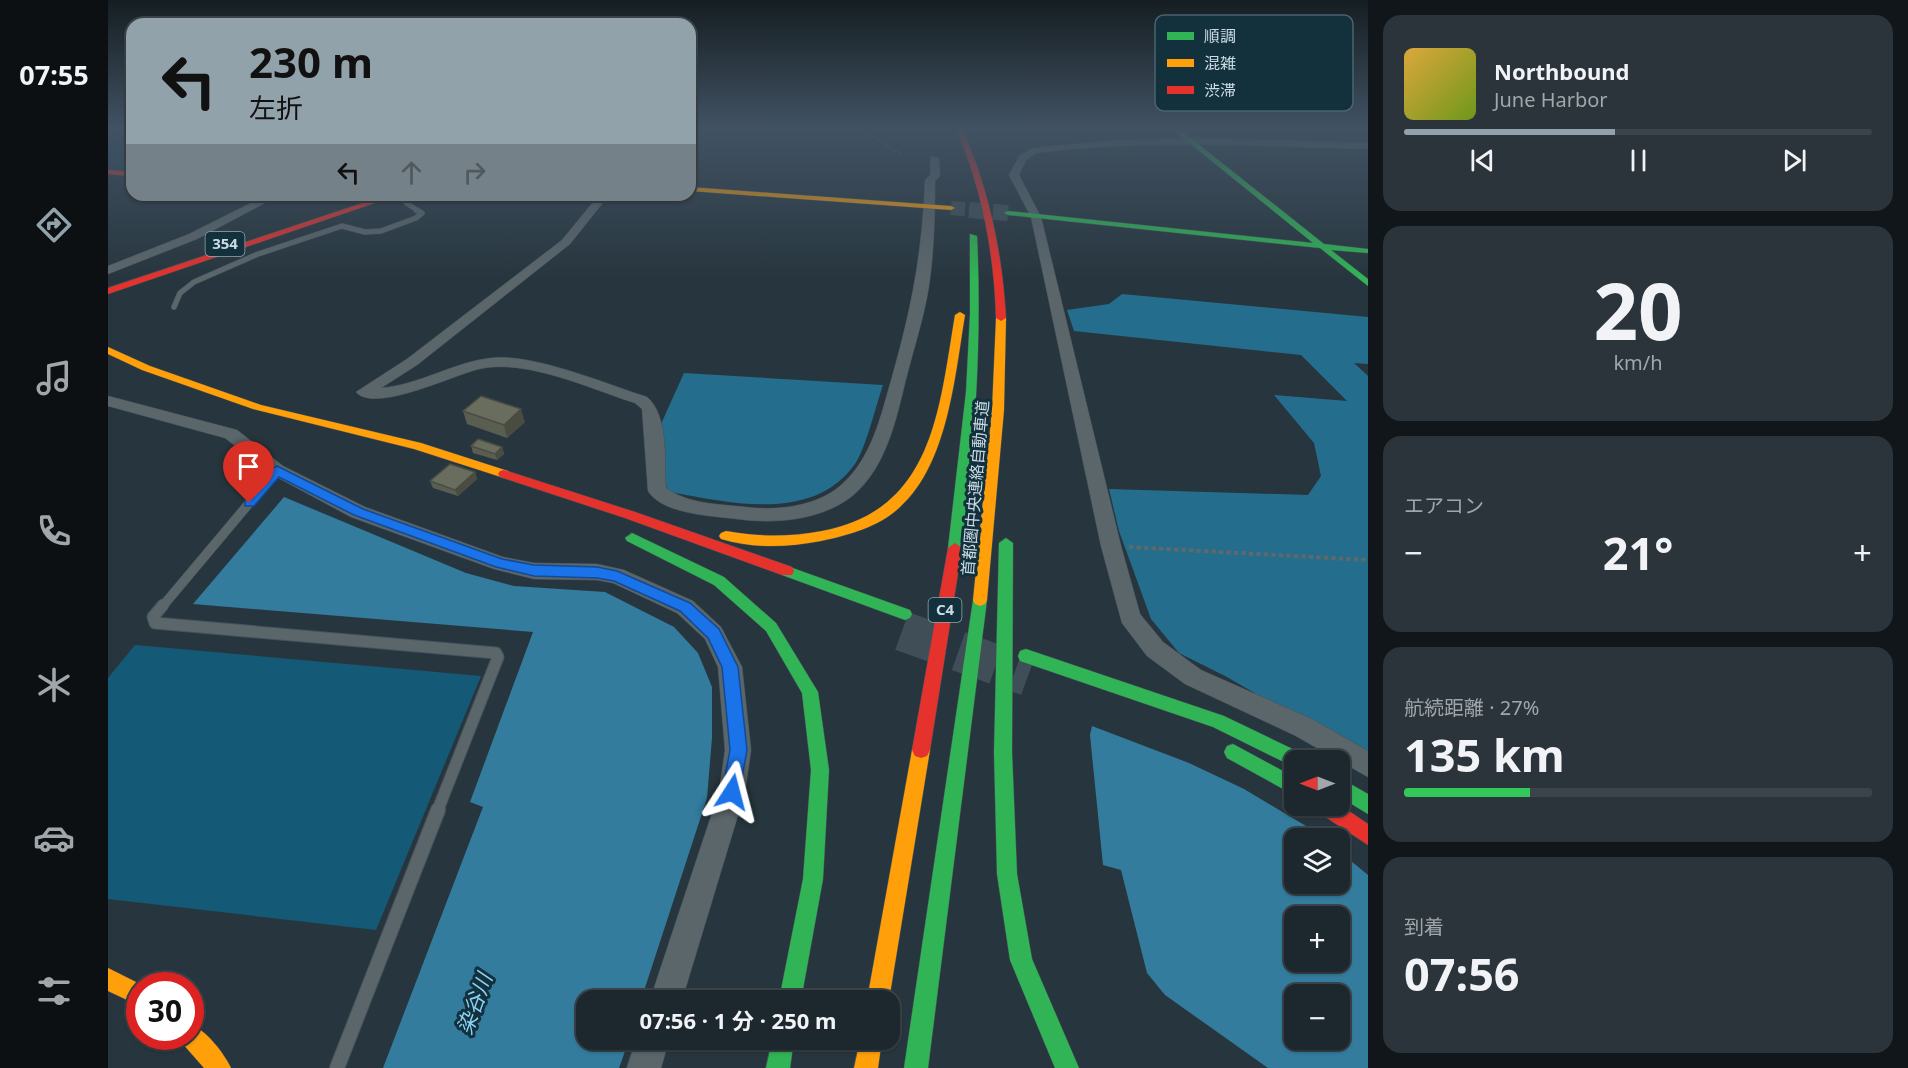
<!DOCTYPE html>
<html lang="ja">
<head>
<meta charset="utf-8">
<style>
  :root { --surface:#1d282e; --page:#2a343a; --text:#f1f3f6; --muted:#a0a6aa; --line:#3b444a; --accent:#92a2ab }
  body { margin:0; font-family:"Noto Sans","Noto Sans JP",sans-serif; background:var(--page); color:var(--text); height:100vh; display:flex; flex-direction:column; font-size:22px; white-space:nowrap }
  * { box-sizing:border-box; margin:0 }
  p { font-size:20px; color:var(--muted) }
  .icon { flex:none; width:33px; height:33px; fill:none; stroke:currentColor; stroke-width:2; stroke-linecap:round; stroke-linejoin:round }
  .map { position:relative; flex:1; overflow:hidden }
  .sheet { display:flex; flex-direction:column; gap:15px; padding:15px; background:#101619; width:540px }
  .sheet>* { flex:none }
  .banner { position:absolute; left:18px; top:18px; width:570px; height:183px; border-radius:18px; box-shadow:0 2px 4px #0004,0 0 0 2px var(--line); background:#92a2ab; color:#111; overflow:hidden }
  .needle { width:39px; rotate:270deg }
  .tools { position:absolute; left:1176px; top:750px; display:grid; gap:12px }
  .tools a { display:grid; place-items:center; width:66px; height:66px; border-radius:12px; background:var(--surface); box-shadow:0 2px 4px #0004,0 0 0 2px var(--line); font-size:30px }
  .speed { position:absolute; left:18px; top:972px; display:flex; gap:12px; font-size:30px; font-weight:700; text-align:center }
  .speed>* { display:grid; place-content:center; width:78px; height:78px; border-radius:50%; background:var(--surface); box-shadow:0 2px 4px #0004,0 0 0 2px var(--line); line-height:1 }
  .speed .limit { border:9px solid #d22; background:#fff; color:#111 }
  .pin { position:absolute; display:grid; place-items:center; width:51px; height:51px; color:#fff; margin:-62px -26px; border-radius:50% 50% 50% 0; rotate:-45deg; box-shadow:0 0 6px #0007 }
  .pin .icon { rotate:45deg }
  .me { position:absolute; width:66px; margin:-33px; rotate:9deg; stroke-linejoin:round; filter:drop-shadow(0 0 4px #0008) }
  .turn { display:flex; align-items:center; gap:21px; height:126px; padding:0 24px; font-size:27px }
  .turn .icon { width:78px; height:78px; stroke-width:2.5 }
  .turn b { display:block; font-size:42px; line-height:51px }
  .lanes { display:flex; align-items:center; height:57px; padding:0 24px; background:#0003; justify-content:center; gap:30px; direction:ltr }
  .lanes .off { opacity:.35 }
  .big { font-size:45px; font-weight:700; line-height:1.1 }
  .sheet .card { flex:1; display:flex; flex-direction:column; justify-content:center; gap:9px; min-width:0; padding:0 21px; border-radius:18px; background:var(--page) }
  .sheet .dial { align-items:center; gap:0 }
  .dial b { font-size:78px; line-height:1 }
  .song { display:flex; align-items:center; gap:18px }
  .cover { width:72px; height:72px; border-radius:9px; background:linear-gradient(135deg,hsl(40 70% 55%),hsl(80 70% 35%)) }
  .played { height:6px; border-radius:3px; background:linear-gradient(90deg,var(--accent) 45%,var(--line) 45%) }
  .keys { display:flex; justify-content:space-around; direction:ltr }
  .heat { display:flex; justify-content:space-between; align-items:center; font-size:33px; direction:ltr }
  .charge { height:9px; border-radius:4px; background:linear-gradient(90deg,#34c759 27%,var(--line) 0) }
  .trip { position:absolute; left:468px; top:990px; width:324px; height:60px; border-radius:18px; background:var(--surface); box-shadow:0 2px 4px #0004,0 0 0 2px var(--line); font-weight:700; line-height:60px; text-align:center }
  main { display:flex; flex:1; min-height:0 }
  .tab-bar { display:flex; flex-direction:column; width:108px; justify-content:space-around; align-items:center; background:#0c1012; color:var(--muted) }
  .tab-bar .icon { width:42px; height:42px }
  .tab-bar .on { color:var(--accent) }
  .tab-bar b { font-size:27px; color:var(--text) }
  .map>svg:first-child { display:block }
  .built { fill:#1f4151 }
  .green { fill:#145a76 }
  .forest { fill:#246d8d }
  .water { fill:#337c9e; fill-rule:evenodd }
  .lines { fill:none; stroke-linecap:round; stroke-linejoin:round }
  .secondary-tunnel-far1 { stroke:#404f57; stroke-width:14; stroke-dasharray:14 7; stroke-linecap:butt }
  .secondary-tunnel { stroke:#404f57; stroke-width:16; stroke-dasharray:16 8; stroke-linecap:butt }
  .highway-tunnel { stroke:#404f57; stroke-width:40; stroke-dasharray:40 20; stroke-linecap:butt }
  .lane-far4-casing { stroke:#45525a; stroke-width:5 }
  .lane-far3-casing { stroke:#45525a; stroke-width:6 }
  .lane-far2-casing { stroke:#45525a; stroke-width:10 }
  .lane-far1-casing { stroke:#45525a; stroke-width:13 }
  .lane-casing { stroke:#45525a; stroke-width:16 }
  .street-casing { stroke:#45525a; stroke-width:1 }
  .fast-casing { stroke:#45525a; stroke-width:1 }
  .slow-casing { stroke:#45525a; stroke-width:1 }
  .jam-casing { stroke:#45525a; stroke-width:1 }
  .path-far1 { stroke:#5e696e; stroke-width:1.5; stroke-dasharray:2 1.5; stroke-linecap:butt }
  .path { stroke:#5e696e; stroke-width:4; stroke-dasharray:4.5 3; stroke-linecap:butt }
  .lane-far4 { stroke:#5b666b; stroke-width:4.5 }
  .lane-far3 { stroke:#5b666b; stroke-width:5 }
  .lane-far2 { stroke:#5b666b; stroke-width:9 }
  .lane-far1 { stroke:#5b666b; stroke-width:11 }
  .lane { stroke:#5b666b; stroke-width:14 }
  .street { fill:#5b666b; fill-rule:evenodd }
  .fast { fill:#30b455; fill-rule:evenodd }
  .slow { fill:#ff9f0a; fill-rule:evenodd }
  .jam { fill:#e5322d; fill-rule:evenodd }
  .wall { fill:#5a5e51 }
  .shaded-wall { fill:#4a4c42 }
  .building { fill:#696d5e; stroke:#4a4c42; stroke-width:1.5 }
  .route { fill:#1a73e8; stroke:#114b97; stroke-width:1.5 }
  .labels { text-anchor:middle; stroke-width:6; stroke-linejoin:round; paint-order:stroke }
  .shield { fill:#13303d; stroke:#94a8b3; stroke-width:1.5 }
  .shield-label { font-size:15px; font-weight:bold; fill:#ccdce5 }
  .street-label { font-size:16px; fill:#ccdce5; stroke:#13303d }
  .near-water-label { font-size:21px; font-style:italic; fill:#8ad3f7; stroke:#13303d }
  .key { fill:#13303d; stroke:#4a646f; stroke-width:1.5 }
  .key-label { font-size:16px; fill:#ccdce5 }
</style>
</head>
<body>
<main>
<nav class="tab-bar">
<b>07:55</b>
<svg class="icon on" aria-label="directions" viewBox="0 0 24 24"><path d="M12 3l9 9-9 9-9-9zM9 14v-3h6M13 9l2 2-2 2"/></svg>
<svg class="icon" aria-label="music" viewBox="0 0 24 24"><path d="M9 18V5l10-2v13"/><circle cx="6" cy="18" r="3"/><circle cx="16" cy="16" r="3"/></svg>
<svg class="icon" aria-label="phone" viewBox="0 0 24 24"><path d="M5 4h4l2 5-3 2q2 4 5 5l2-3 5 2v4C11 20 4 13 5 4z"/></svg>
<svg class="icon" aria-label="climate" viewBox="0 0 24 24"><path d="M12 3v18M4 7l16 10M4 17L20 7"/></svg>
<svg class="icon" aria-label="car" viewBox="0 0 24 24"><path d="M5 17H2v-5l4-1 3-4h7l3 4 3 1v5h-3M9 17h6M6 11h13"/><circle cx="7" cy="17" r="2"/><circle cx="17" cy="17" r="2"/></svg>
<svg class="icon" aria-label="filters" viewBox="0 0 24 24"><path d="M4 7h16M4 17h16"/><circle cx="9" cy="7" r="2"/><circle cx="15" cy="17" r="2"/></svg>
</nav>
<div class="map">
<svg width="1260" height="1068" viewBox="0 0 1260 1068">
  <rect width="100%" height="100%" fill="#27363e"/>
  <polygon class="built" points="0,137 24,137 24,171 0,169"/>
  <polygon class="green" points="27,645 373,676 268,930 0,899 0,678"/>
  <g class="forest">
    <polygon points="1014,294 1260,317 1260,364 1246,363 1260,376 1260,759 1119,677 1071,653 1043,619 1011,531 1001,489 1200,495 1213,476 1206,443 1166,395 1239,401 1193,355 966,331 959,310 1001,304"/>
    <path d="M576,373l199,12c-7,20 -17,63 -28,79 -42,59 -125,39 -185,28l-10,-14 1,-54z"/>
  </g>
  <g class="water">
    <polygon points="176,497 358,573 406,586 497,592 566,627 590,653 604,687 604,738 599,798 533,1000 478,1000 478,1040 521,1040 511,1068 275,1068 375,807 362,802 425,632 85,604"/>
    <path d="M984,726l97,37 55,26 72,43 7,6h-29v46h46v-32l28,23v193h-100l-103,-73 -18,-22 -26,-103 -18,-5 -13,-130zM1186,916h46v46h-46zM1186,994h46v46h-46z"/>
  </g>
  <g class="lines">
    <polyline class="secondary-tunnel-far1" points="843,208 878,211"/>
    <polyline class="secondary-tunnel" points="861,210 900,213"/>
    <polyline class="highway-tunnel" points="794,631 920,676"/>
    <g class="lane-far4-casing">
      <polyline id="lane-far4" points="311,211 298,203 316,195"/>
    </g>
    <g class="lane-far3-casing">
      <polyline id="lane-far3" points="66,307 72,293 86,282 150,254 234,226 257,232 273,231 308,218 314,213 308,210"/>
    </g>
    <g class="lane-far2-casing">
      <polyline id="lane-far2" points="54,607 169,470"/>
    </g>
    <g class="lane-far1-casing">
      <polyline id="lane-far1" points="55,605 45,617 47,623 388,653 390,657 329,812"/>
    </g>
    <g class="lane-casing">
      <polyline id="lane" points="229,1068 330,810"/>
    </g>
    <g class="street-casing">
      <g id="street">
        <path d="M1092,138l168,5v6c-111,-3 -222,-10 -332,4l-10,7 -7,15 22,42 80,329 19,68 23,28 38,28 111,49 56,32v26l-74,-42 -109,-51 -38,-28 -25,-33 -21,-77 -70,-329 -22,-42 10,-19 14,-8 84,-8z"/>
        <path d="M823,156l8,2 1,18 -5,5c0,35 -1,70 -6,105 -5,31 -15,62 -23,93 -10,41 -20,90 -55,118 -32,24 -77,27 -114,22 -25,-3 -75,-5 -89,-28l-6,-82 -7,-6c-44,-14 -110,-45 -156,-34 -23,5 -105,45 -123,23l51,-33 155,-119 37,-45h10l-39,49 -153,121 -36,23c39,-3 72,-26 110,-30 42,-5 115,26 156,39 22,19 17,63 19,91 22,16 52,16 79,19 31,4 70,0 95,-21 32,-27 41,-71 52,-109 20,-71 30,-123 33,-197l5,-5z"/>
        <polygon points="159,195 172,195 89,239 0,274 0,266 81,234"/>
        <polygon points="0,396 129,430 175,466 257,507 395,557 426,563 489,564 516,570 585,601 613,627 634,667 643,750 637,792 574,1000 542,1000 611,792 617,750 610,667 597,639 569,613 505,583 489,580 426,579 386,569 243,517 163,474 117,438 0,406"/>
        <polygon points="528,1040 561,1040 553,1068 519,1068"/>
      </g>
    </g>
    <g class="fast-casing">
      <g id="fast">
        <polygon points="1063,128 1070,128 1216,244 1260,249 1260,253 1223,250 1260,279 1260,286 1212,248 900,215 896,213 900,211 1205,243"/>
        <path d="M862,234l7,2c5,105 -2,208 -15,312l-7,5 -7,-5 18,-156 4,-78z"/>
        <polygon points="524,533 616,577 668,623 710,692 721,770 715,879 693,1000 671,1000 695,879 703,770 694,693 658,631 606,585 519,541 517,538"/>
        <polygon points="898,538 905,543 904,752 909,874 924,959 971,1068 947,1068 902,960 889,874 886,752 891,543"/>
        <polygon points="679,566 802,610 804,614 802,618 797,620 674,575 672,571 674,567"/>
        <polygon points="872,594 877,596 879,600 820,1068 796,1068 865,600 867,596"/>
        <polygon points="918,649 1116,716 1195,754 1198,760 1186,760 1186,767 1105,727 912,661 910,656 912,651"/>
        <polygon points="1125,744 1186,777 1186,795 1119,758 1116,752 1119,746"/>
        <polygon points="1232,778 1260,794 1260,814 1232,797"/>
        <polygon points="664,1040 686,1040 682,1068 658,1068"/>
      </g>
    </g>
    <g class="slow-casing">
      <g id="slow">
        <polygon points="582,187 843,206 847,208 843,210 582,191"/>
        <path d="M852,312l5,3c-10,60 -17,149 -65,192 -21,20 -51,28 -79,34 -32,6 -68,8 -100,-2l-2,-3 2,-3 5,-2c32,6 64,6 96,0 112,-21 117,-122 133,-216z"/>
        <polygon points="893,315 898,318 896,410 879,600 877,604 872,606 867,604 865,600 884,410 888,318"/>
        <polygon points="0,347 42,366 153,405 313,443 400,471 402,474 396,478 306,449 145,409 34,370 0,354"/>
        <polygon points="813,742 819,744 822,750 781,1000 759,1000 804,750 807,744"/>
        <polygon points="0,968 36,986 32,986 32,1006 0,991"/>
        <path d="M82,1024c16,6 34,29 41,44h-27l-22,-25 -3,-7h11z"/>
        <polygon points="752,1040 774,1040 770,1068 746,1068"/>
      </g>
    </g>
    <g class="jam-casing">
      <g id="jam">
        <path d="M848,128h6c27,62 40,123 44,190l-5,3 -5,-3c-2,-67 -14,-128 -40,-190z"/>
        <polygon points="0,170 24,172 24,176 0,174"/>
        <polygon points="279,195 290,195 0,294 0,288"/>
        <polygon points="396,470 527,512 684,567 686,571 684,575 674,575 517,518 392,477 390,474 392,471"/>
        <polygon points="847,543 854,548 822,750 819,756 813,758 807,756 804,750 840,548"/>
        <polygon points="1232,805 1260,824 1260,845 1210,812 1208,806"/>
      </g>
    </g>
    <polyline class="path-far1" points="752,128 794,155"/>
    <polyline class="path" points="1021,547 1260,560"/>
    <use href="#lane-far4" class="lane-far4"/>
    <use href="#lane-far3" class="lane-far3"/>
    <use href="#lane-far2" class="lane-far2"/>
    <use href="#lane-far1" class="lane-far1"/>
    <use href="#lane" class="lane"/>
    <use href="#street" class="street"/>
    <use href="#fast" class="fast"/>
    <use href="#slow" class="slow"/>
    <use href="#jam" class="jam"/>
  </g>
  <g class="wall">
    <polygon points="355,411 417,422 399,438 359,424"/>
    <polygon points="363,446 394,447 396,454 389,460 365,453"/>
    <polygon points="367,472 369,479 350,496 325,488 322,481"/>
  </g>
  <g class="shaded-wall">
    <polygon points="413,409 417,422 399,438 396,425"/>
    <polygon points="394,447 396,454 389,460 387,454"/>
    <polygon points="367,472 369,479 350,496 347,490"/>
  </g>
  <g class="building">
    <polygon points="373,396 413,409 396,425 355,411"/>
    <polygon points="370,439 394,447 387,454 363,446"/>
    <polygon points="342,464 367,472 347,490 322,481"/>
  </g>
  <linearGradient id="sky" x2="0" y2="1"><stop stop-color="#151e22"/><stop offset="0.46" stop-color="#415263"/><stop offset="1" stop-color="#415263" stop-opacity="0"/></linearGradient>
  <rect width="1260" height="278" fill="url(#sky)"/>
  <polygon class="route" points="169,466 255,509 394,559 426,565 489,567 509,571 582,603 611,629 630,667 639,750 630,798 624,801 617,798 614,792 622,750 614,667 600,638 572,611 506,581 489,578 426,576 388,567 246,515 171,477 146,506 137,506 137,500 165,468"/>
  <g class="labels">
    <g class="shield">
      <rect x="97.5" y="232" width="39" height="24" rx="4.5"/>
      <rect x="820.5" y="598" width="33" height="24" rx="4.5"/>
    </g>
    <g class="shield-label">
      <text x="117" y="249">354</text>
      <text x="837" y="615">C4</text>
    </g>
    <g class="street-label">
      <text transform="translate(867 488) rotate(-85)" y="6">首都圏中央連絡自動車道</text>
    </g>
    <g class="near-water-label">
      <text transform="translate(367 1004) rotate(-70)" y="7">染谷川</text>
    </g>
  </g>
  <rect x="1047" y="15" width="198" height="96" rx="9" class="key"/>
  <rect x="1059" y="32" width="27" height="8" fill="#30b455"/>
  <rect x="1059" y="59" width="27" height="8" fill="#ff9f0a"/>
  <rect x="1059" y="86" width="27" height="8" fill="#e5322d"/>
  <g class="key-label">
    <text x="1096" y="42">順調</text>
    <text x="1096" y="69">混雑</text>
    <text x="1096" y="96">渋滞</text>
  </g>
</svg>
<div class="tools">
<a><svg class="needle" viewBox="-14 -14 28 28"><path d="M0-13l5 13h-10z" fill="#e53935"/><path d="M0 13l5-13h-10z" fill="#a0a6aa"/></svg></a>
<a><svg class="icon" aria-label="layers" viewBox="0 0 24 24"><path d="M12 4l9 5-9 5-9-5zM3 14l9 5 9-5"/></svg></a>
<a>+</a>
<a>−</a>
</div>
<div class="speed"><div class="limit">30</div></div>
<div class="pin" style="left:141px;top:503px;background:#d93025"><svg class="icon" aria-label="arrive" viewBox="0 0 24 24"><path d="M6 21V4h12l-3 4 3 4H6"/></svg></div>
<svg class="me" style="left:624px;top:792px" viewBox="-20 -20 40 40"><path d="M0-17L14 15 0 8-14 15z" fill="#1a73e8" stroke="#fff" stroke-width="4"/></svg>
<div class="trip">07:56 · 1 分 · 250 m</div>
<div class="banner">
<div class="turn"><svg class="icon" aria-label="left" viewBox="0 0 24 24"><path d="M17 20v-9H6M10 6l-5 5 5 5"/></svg><div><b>230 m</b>左折</div></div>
<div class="lanes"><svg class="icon" aria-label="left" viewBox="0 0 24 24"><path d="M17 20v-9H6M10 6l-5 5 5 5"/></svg><svg class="icon off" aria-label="ahead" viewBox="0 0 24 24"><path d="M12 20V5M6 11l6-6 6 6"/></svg><svg class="icon off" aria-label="right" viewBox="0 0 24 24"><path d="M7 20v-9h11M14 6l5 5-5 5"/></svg></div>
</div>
</div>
<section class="sheet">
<div class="card">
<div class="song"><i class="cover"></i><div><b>Northbound</b><p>June Harbor</p></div></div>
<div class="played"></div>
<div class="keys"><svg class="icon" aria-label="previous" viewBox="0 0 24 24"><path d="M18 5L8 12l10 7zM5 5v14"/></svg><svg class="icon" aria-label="pause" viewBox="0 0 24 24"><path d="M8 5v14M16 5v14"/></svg><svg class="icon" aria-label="next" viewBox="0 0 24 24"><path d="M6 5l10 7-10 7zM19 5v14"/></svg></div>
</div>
<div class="card dial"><b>20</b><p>km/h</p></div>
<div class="card"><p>エアコン</p>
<div class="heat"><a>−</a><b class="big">21°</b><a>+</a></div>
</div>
<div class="card"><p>航続距離 · 27%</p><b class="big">135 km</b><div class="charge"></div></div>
<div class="card"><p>到着</p><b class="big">07:56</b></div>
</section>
</main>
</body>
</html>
